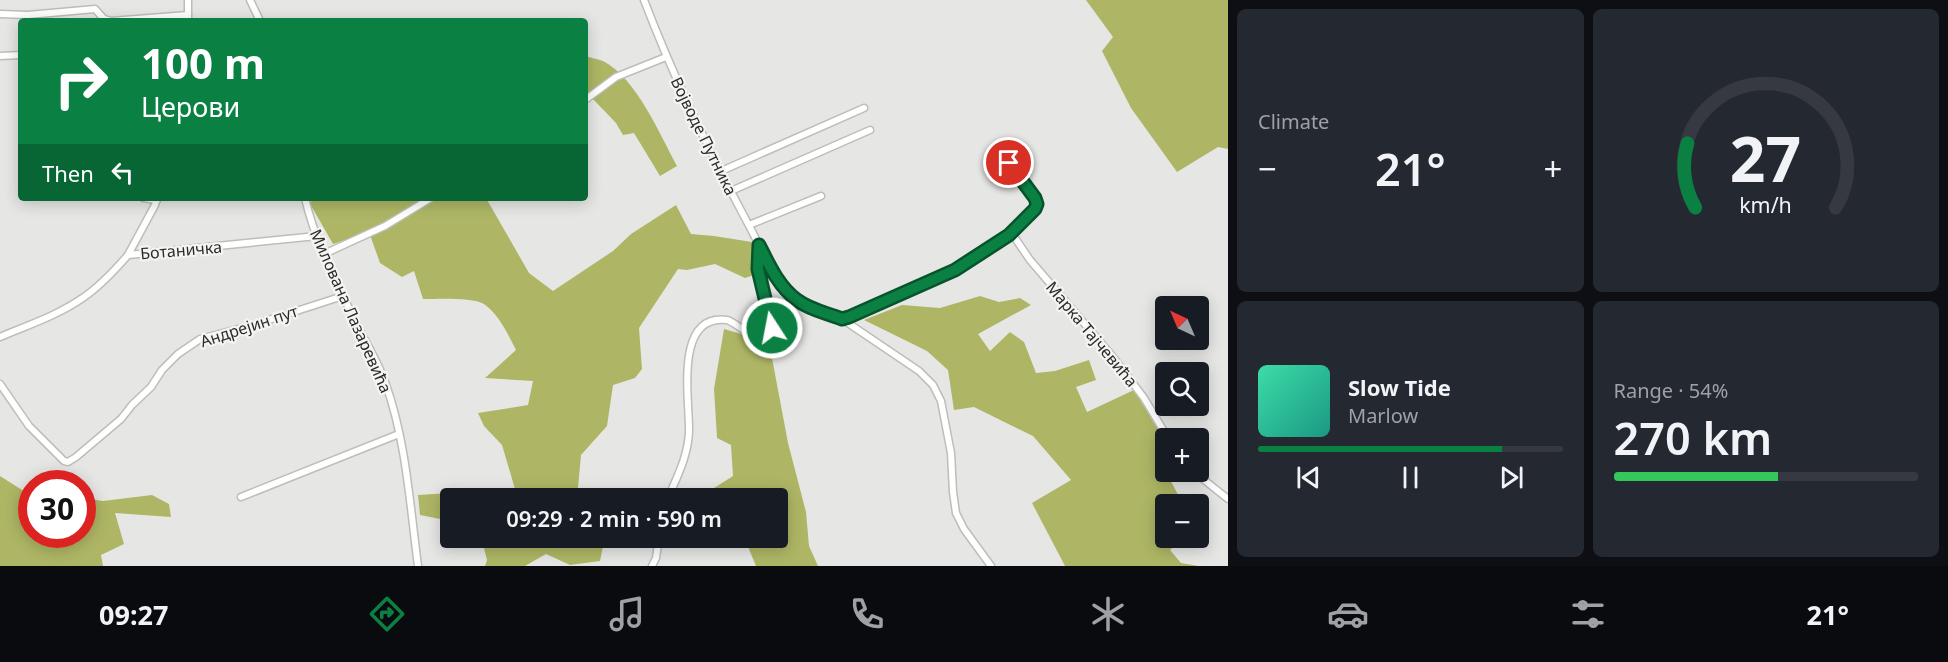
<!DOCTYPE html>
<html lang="en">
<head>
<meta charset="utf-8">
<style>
  :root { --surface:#171b24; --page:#242831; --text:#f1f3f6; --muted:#9ea1a6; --line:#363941; --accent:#0b8043 }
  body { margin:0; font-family:"Noto Sans",sans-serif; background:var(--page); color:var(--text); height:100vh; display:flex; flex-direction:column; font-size:22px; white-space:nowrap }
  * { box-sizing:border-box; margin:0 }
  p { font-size:20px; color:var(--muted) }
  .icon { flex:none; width:33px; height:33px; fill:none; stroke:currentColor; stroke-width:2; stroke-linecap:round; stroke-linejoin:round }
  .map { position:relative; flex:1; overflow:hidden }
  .panel { display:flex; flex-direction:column; gap:9px; padding:9px; background:#0d0f14; width:720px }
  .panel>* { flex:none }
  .banner { position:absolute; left:18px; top:18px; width:570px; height:183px; border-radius:6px; box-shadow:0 3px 15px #0003; background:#0b8043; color:#fff; overflow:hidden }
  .needle { width:39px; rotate:316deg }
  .controls { position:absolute; left:1155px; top:296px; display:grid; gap:12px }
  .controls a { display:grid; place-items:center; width:54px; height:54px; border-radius:6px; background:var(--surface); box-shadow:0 3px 15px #0003; font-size:30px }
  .speed { position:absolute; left:18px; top:470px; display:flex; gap:12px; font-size:30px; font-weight:700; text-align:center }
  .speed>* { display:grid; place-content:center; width:78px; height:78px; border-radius:50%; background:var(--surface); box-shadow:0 3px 15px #0003; line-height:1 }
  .speed .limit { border:9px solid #d22; background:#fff; color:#111 }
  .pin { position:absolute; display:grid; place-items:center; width:51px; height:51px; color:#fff; margin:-26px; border:3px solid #fff; border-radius:50%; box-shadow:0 2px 6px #0007 }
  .me { position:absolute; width:66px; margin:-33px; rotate:349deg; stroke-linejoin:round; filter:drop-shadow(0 0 4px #0008) }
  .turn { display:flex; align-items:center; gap:21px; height:126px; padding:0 24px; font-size:27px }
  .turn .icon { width:78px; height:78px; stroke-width:2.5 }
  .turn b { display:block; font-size:42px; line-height:51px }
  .then { display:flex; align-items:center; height:57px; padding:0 24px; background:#0003; gap:12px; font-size:22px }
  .big { font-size:45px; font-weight:600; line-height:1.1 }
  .panel .tile { flex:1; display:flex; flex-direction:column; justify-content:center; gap:9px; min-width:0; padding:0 21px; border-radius:9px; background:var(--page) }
  .panel .dial { align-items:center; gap:0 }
  .dial svg { height:156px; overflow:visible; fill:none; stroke:var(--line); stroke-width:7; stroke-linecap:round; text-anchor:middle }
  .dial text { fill:var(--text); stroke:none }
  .song { display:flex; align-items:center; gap:18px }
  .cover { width:72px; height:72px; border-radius:9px; background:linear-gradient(135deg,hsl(160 70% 55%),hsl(170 70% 35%)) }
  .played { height:6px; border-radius:3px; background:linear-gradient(90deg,var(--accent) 80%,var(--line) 80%) }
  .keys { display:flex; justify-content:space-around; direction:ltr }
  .heat { display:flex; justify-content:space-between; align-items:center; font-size:33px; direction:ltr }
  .charge { height:9px; border-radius:4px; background:linear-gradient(90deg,#34c759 54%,var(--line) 0) }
  .panel .tiles { flex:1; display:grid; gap:9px; grid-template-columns:repeat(2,1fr) }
  .trip { position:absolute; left:440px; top:488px; width:348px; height:60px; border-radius:6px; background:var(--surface); box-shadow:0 3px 15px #0003; font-weight:600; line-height:60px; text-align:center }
  .menu { display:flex; height:96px; justify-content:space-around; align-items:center; background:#090b0e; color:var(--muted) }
  .menu .icon { width:42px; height:42px }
  .menu .on { color:var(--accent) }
  .menu b { font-size:27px; color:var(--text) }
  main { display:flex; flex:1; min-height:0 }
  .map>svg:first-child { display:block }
  .forest { fill:#aeb665 }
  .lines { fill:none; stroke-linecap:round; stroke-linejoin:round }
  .minor-casing { stroke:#bdbdba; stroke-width:9 }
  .minor { stroke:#fff; stroke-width:6 }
  .route-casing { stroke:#07532c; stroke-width:15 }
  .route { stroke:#0b8043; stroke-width:10 }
  .labels { text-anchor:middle; stroke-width:4.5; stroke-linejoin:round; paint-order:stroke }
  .street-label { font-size:16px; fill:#2b2b2a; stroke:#f4f4f1 }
</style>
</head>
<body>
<main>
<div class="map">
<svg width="1228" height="566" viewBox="0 0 1228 566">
  <rect width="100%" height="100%" fill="#e6e7e4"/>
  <g class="forest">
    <polygon points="1086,0 1228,0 1228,149 1218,147 1177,172 1131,108 1102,51 1113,37"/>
    <path d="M585,56c6,2 13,3 18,5 34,18 56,72 74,105l-17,10 -26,-43 -11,2 -7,-12 -24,-25 -7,2z"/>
    <path d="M315,198h171l43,75 24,18 60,-40 18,-17 45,-29 15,29 23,2 38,6 5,32 -12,4 -30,-14 -28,6 -9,-1 -39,59 3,41 -7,9 -22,7 -6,41 -26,29 -3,33 28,10h-156v23l-30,-6 -2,-20 97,-6 -13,-44 -18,-19 -6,-13 50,-8 5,-24 -48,-3 31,-28c-7,-14 -18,-37 -32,-46 -12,-7 -46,-5 -61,-5l-9,-28 -12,6 -22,-14 -11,-31 -36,12 -24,-42 7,-2z"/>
    <polygon points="980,296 999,302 1020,298 1031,305 978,334 990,351 1010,332 1024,342 1036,373 1055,371 1089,360 1096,380 1076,387 1087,412 1134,390 1165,441 1166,471 1168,471 1166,472 1183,504 1166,504 1166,537 1184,537 1170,550 1181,563 1198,566 1065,566 1032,503 1071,480 1033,436 974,407 954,410 948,370 927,351 864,320 902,305 940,308"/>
    <polygon points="724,329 769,342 788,443 806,512 809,546 818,566 756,566 744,537 777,537 777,498 711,498 711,490 733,476 731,445 717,438 714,389"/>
    <polygon points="0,476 30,495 31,494 32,534 82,534 83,498 103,501 152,495 169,504 171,517 115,513 124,544 101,555 103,566 0,566"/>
    <polygon points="472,537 605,537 600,561 570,565 546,554 525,566 485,566 487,560 482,540"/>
  </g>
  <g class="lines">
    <g class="minor-casing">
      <g id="minor">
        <polyline points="188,0 188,21"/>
        <polyline points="250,0 260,21"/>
        <path d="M644,0c29,76 64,149 102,220 13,23 22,48 39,68 11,14 45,34 64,29l106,-47 54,-35c8,-11 25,-20 28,-33l-28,-39"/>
        <polyline points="0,14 28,15 95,9 104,19 111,21 188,15"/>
        <polyline points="0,56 21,55"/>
        <polyline points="585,100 616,77 666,57"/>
        <polyline points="719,172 864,108"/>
        <polyline points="731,191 870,130"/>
        <polyline points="143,198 157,200"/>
        <path d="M305,198c11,48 35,91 56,135 9,16 18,32 24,49 21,57 25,124 33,184"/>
        <polyline points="749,225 821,196"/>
        <polyline points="1009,235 1015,238 1030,260 1113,357 1144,398 1168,438"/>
        <polyline points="324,254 385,226 431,198"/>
        <polyline points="128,255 155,205 157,198"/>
        <polyline points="842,319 919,371 933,385 941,401 951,453 953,492 956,513 964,529 991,566"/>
        <path d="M0,337c28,-12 59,-22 84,-40 16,-11 31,-27 44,-42l189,-19"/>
        <polyline points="0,384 29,426 64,461 68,462 76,457 121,419 132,405 151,387 162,370 178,354 200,339 253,325 343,296"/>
        <polyline points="1193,471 1228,499"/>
        <polyline points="241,497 399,434"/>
        <path d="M668,498c9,-21 20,-42 21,-66 1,-30 -16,-119 38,-112 6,1 19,13 28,17l12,-4 5,-5 -14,-59 1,-23"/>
        <polyline points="652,566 656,558 659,537"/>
      </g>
    </g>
    <use href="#minor" class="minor"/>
  </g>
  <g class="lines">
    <g class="route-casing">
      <path id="route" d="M772,328l-14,-59 1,-24c10,20 20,42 38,55 13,10 30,13 45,19l7,-2 106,-47 54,-35 26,-26 2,-5 -2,-6 -26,-35"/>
    </g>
    <use href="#route" class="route"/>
  </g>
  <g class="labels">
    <g class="street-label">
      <text transform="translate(704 136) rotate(64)" y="6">Војводе Путника</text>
      <text transform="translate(181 250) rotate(-5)" y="6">Ботаничка</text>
      <text transform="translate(351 311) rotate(66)" y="6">Милована Лазаревића</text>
      <text transform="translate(249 326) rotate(-18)" y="6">Андрејин пут</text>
      <text transform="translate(1092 334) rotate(50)" y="6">Марка Тајчевића</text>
    </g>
  </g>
</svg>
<div class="controls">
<a><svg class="needle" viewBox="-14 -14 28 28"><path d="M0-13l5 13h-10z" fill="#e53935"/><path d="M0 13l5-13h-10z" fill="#9ea1a6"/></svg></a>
<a><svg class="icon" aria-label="search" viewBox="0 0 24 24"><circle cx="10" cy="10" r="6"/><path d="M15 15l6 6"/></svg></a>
<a>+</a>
<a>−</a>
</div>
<div class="speed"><div class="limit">30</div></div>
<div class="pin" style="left:1009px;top:163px;background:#d93025"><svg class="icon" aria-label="arrive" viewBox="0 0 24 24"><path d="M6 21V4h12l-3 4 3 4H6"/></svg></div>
<svg class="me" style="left:772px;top:328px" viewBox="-20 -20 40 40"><circle r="17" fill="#0b8043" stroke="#fff" stroke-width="3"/><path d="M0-11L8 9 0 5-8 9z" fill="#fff"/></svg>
<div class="trip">09:29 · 2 min · 590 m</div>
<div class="banner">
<div class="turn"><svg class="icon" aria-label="right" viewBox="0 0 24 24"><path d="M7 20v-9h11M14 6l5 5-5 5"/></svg><div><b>100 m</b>Церови</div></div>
<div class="then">Then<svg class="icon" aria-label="left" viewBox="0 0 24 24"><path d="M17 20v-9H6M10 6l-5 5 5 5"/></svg></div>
</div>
</div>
<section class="panel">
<div class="tiles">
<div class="tile"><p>Climate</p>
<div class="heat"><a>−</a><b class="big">21°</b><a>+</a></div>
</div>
<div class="tile dial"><svg viewBox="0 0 100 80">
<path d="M14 69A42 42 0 1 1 86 69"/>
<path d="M14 69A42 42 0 0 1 10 36" stroke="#0b8043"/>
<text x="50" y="56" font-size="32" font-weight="700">27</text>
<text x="50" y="72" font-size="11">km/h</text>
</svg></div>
<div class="tile">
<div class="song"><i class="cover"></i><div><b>Slow Tide</b><p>Marlow</p></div></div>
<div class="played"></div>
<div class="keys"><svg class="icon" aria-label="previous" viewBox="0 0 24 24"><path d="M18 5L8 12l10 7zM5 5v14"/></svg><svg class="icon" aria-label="pause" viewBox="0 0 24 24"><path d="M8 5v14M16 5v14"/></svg><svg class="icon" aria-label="next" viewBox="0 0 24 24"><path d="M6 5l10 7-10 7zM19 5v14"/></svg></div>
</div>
<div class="tile"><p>Range · 54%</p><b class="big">270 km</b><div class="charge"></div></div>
</div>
</section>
</main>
<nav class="menu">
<b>09:27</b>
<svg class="icon on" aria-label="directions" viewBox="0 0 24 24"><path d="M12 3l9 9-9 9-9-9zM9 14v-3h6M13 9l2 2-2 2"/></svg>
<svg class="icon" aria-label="music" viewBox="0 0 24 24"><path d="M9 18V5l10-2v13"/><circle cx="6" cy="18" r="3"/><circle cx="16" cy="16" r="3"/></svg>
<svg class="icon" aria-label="phone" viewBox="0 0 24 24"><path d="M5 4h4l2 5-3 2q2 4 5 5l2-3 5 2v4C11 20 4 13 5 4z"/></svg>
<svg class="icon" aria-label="climate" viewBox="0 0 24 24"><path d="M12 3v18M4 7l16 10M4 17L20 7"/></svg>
<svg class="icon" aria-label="car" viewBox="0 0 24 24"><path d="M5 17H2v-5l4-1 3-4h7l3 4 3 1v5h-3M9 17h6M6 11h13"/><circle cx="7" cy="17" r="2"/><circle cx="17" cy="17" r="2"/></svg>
<svg class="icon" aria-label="filters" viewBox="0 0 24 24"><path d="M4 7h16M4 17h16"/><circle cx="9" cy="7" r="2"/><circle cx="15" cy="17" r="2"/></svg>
<b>21°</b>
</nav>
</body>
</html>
